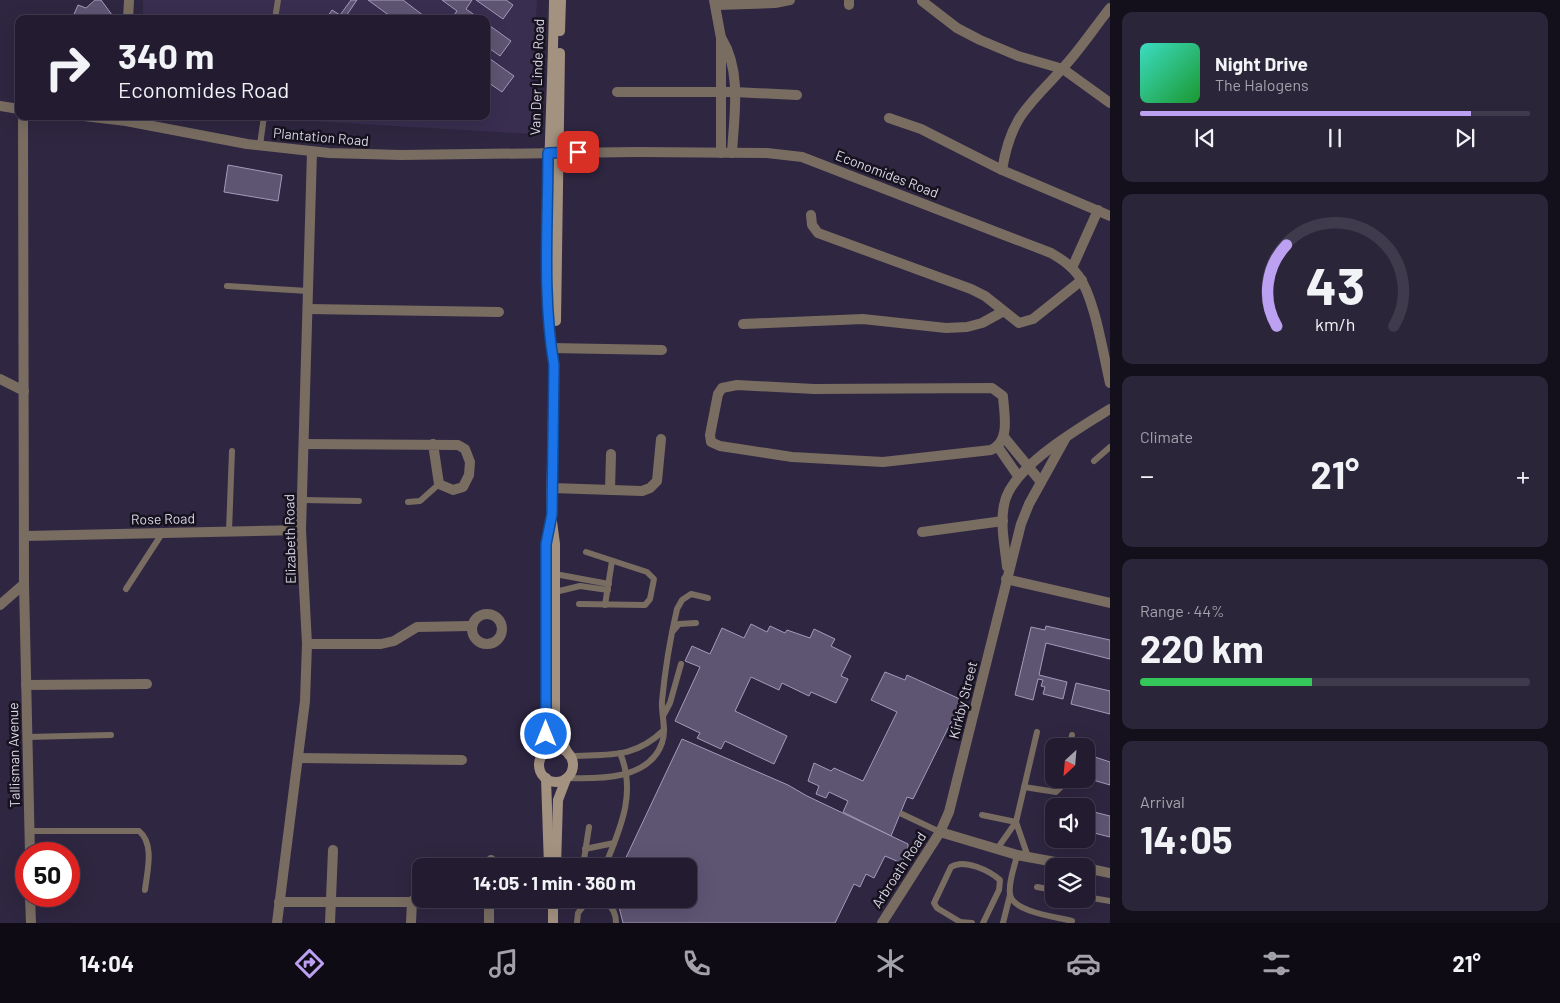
<!DOCTYPE html>
<html lang="en">
<head>
<meta charset="utf-8">
<style>
  :root { --surface:#231c31; --page:#2b2539; --text:#f1f3f6; --muted:#a3a1ab; --line:#403a4d; --accent:#bca0f2 }
  body { margin:0; font-family:Barlow,sans-serif; background:var(--page); color:var(--text); height:100vh; display:flex; flex-direction:column; font-size:19px; white-space:nowrap }
  * { box-sizing:border-box; margin:0 }
  p { font-size:16px; color:var(--muted) }
  .icon { flex:none; width:28px; height:28px; fill:none; stroke:currentColor; stroke-width:2; stroke-linecap:round; stroke-linejoin:round }
  .map { position:relative; flex:1; overflow:hidden }
  .sheet { display:flex; flex-direction:column; gap:12px; padding:12px; background:#130f1b; width:450px }
  .sheet>* { flex:none }
  .guide { position:absolute; left:15px; top:15px; width:475px; height:105px; border-radius:10px; box-shadow:0 5px 20px #0002,0 0 0 1px var(--line); background:#231c31; color:var(--text); overflow:hidden }
  .needle { width:32px; rotate:206deg }
  .buttons { position:absolute; left:1045px; top:738px; display:grid; gap:10px }
  .buttons a { display:grid; place-items:center; width:50px; height:50px; border-radius:10px; background:var(--surface); box-shadow:0 5px 20px #0002,0 0 0 1px var(--line); font-size:25px }
  .speed { position:absolute; left:15px; top:842px; display:flex; gap:10px; font-size:25px; font-weight:700; text-align:center }
  .speed>* { display:grid; place-content:center; width:65px; height:65px; border-radius:50%; background:var(--surface); box-shadow:0 5px 20px #0002,0 0 0 1px var(--line); line-height:1 }
  .speed .limit { border:8px solid #d22; background:#fff; color:#111 }
  .pin { position:absolute; display:grid; place-items:center; width:42px; height:42px; color:#fff; margin:-21px; border-radius:10px; box-shadow:0 2px 8px #0006 }
  .me { position:absolute; width:55px; margin:-28px; rotate:0deg; stroke-linejoin:round; filter:drop-shadow(0 0 4px #0008) }
  .turn { display:flex; align-items:center; gap:18px; height:105px; padding:0 20px; font-size:22px }
  .turn .icon { width:65px; height:65px; stroke-width:2.5 }
  .turn b { display:block; font-size:35px; line-height:42px }
  .big { font-size:38px; font-weight:700; line-height:1.1 }
  .sheet .widget { flex:1; display:flex; flex-direction:column; justify-content:center; gap:8px; min-width:0; padding:0 18px; border-radius:10px; background:var(--page) }
  .sheet .dial { align-items:center; gap:0 }
  .dial svg { height:130px; overflow:visible; fill:none; stroke:var(--line); stroke-width:7; stroke-linecap:round; text-anchor:middle }
  .dial text { fill:var(--text); stroke:none }
  .song { display:flex; align-items:center; gap:15px }
  .cover { width:60px; height:60px; border-radius:8px; background:linear-gradient(135deg,hsl(170 70% 55%),hsl(130 70% 35%)) }
  .played { height:5px; border-radius:2px; background:linear-gradient(90deg,var(--accent) 85%,var(--line) 85%) }
  .keys { display:flex; justify-content:space-around; direction:ltr }
  .heat { display:flex; justify-content:space-between; align-items:center; font-size:28px; direction:ltr }
  .charge { height:8px; border-radius:4px; background:linear-gradient(90deg,#34c759 44%,var(--line) 0) }
  .trip { position:absolute; left:412px; top:858px; width:285px; height:50px; border-radius:10px; background:var(--surface); box-shadow:0 5px 20px #0002,0 0 0 1px var(--line); font-weight:700; line-height:50px; text-align:center }
  .dock { display:flex; height:80px; justify-content:space-around; align-items:center; background:#0e0b14; color:var(--muted) }
  .dock .icon { width:35px; height:35px }
  .dock .current { color:var(--accent) }
  .dock b { font-size:22px; color:var(--text) }
  main { display:flex; flex:1; min-height:0 }
  .map>svg:first-child { display:block }
  .built { fill:#392e50 }
  .building { fill:#5e5573; stroke:#a49abc }
  .lines { fill:none; stroke-linecap:round; stroke-linejoin:round }
  .service { stroke:#796d62; stroke-width:6 }
  .minor { stroke:#796d62; stroke-width:10 }
  .secondary { stroke:#a49280; stroke-width:10 }
  .route-casing { stroke:#114b97; stroke-width:12 }
  .route { stroke:#1a73e8; stroke-width:9 }
  .labels { text-anchor:middle; stroke-width:5; stroke-linejoin:round; paint-order:stroke }
  .street-label { font-size:14px; fill:#dbd7e9; stroke:#16121e }
</style>
</head>
<body>
<main>
<div class="map">
<svg width="1110" height="923" viewBox="0 0 1110 923">
  <rect width="100%" height="100%" fill="#2f2641"/>
  <polygon class="built" points="143,0 537,0 530,134 224,116 486,116 486,19 143,19"/>
  <g class="building">
    <polygon points="95,0 101,0 115,19 72,19 78,5 86,8"/>
    <polygon points="351,0 357,0 344,19 326,19 332,10 340,15"/>
    <polygon points="368,0 403,0 424,16 422,19 394,19"/>
    <polygon points="442,0 472,0 466,9 480,19 451,19 457,11"/>
    <polygon points="476,0 506,0 513,5 503,19"/>
    <polygon points="486,23 511,41 500,56 486,46"/>
    <polygon points="486,56 514,76 502,92 486,81"/>
    <polygon points="228,165 282,175 278,201 224,192"/>
    <polygon points="751,624 767,632 770,626 785,633 787,630 810,638 814,629 835,639 831,646 851,656 841,676 848,679 836,703 811,692 809,696 782,683 779,690 751,677 735,711 787,736 774,764 725,741 721,749 697,738 700,733 675,721 700,667 685,661 692,646 710,654 722,628 744,638"/>
    <polygon points="1046,626 1110,640 1110,659 1046,643 1039,675 1067,682 1063,699 1043,694 1045,687 1041,686 1043,680 1038,679 1033,700 1015,695 1031,627 1045,630"/>
    <polygon points="885,672 905,680 907,675 962,700 913,799 907,797 891,836 843,812 848,801 829,792 826,798 816,794 819,786 808,781 814,763 831,771 834,768 863,781 897,712 871,700"/>
    <polygon points="1076,683 1110,691 1110,714 1071,704"/>
    <polygon points="682,739 788,785 807,796 908,844 908,853 901,863 885,856 874,878 866,874 860,887 854,884 835,923 623,923 617,899 689,899 689,866 622,866"/>
    <polygon points="1089,755 1110,762 1110,785 1086,778"/>
    <polygon points="1086,810 1110,816 1110,837 1086,831"/>
  </g>
  <g class="lines">
    <g class="service">
      <polyline points="275,19 278,0"/>
      <polyline points="260,145 264,116"/>
      <polyline points="227,286 308,291"/>
      <polyline points="1094,461 1110,447"/>
      <polyline points="302,500 359,501"/>
      <polyline points="408,502 420,501 439,484"/>
      <polyline points="229,531 232,451"/>
      <polyline points="555,574 609,584"/>
      <polyline points="126,589 163,532"/>
      <polyline points="555,592 580,586 608,590"/>
      <polyline points="579,604 645,605 650,599 654,579 647,572 586,552"/>
      <polyline points="605,605 612,561"/>
      <polyline points="673,631 679,624 696,623"/>
      <polyline points="663,716 670,703 681,664"/>
      <polyline points="27,737 111,735"/>
      <polyline points="1070,746 1072,735"/>
      <path d="M570,756c39,-2 64,3 94,-26"/>
      <path d="M567,778c32,1 82,2 95,-35 5,-14 -1,-28 0,-42 3,-31 8,-62 15,-92l5,-9 9,-6 17,4"/>
      <polyline points="1024,787 1056,792 1061,787 1062,779"/>
      <polyline points="902,814 940,832"/>
      <polyline points="982,815 1016,822"/>
      <polyline points="1016,822 1028,857"/>
      <path d="M29,831h110c16,13 8,41 6,59"/>
      <polyline points="585,849 614,843"/>
      <polyline points="997,849 1016,822 1037,732"/>
      <path d="M1017,855c-2,11 -9,27 -7,39 2,18 47,23 62,27"/>
      <polyline points="583,866 589,827"/>
      <path d="M605,866c15,-37 32,-73 15,-113"/>
      <polyline points="1037,887 1054,890"/>
      <polyline points="1086,897 1110,901"/>
      <path d="M586,904c16,-7 30,1 30,19"/>
      <polyline points="960,922 972,923"/>
      <polyline points="577,923 578,913 588,900"/>
      <path d="M962,923l-25,-15 -3,-5 17,-36c13,-9 39,4 49,13l-1,10 -16,33"/>
      <polyline points="1003,923 1010,895"/>
    </g>
    <g class="minor">
      <polyline points="714,0 721,38 721,153"/>
      <polyline points="922,1 957,28 980,40 1018,56 1063,69 1110,103"/>
      <polyline points="717,5 775,3 790,0"/>
      <polyline points="849,5 849,0"/>
      <polyline points="128,19 129,0"/>
      <path d="M722,39c20,33 12,77 10,114"/>
      <polyline points="617,92 734,92 797,95"/>
      <polyline points="0,106 19,109"/>
      <polyline points="23,116 24,584 30,854"/>
      <path d="M84,116l42,5 121,23 82,9 72,2 235,-3 131,1 35,4 249,96c10,6 20,12 27,22 17,23 25,79 32,108"/>
      <polyline points="889,118 921,129 1002,170 1110,216"/>
      <path d="M1002,170c9,-54 26,-63 60,-101 18,-19 32,-41 48,-61"/>
      <polyline points="811,215 812,225 818,233 971,289 985,296 1019,323 1033,319 1082,280"/>
      <polyline points="1072,268 1098,210"/>
      <polyline points="308,309 499,312"/>
      <polyline points="743,324 863,319 946,328 967,327 982,323 1002,312"/>
      <polyline points="551,348 662,350"/>
      <polyline points="0,379 24,391"/>
      <path d="M737,385l77,4 178,-1 11,8c1,18 8,45 -12,54l-108,12 -91,-5 -72,-11 -9,-4 -1,-7 8,-41 4,-6z"/>
      <polyline points="1004,437 1041,482"/>
      <polyline points="304,444 458,445 465,449 470,462 469,475 463,487 453,490 439,484 433,444"/>
      <polyline points="998,447 1018,476"/>
      <polyline points="552,488 642,491 650,488 657,481 661,439"/>
      <polyline points="610,490 611,454"/>
      <polyline points="922,532 1003,521"/>
      <polyline points="25,536 301,530"/>
      <path d="M1007,567c-2,-20 -7,-42 -3,-62 6,-37 75,-77 106,-96"/>
      <polyline points="1006,579 1110,603"/>
      <polyline points="0,605 24,584"/>
      <circle cx="487" cy="629" r="15"/>
      <polyline points="307,644 381,644 394,641 417,627 471,626"/>
      <polyline points="26,685 147,684"/>
      <polyline points="298,758 462,760"/>
      <polyline points="940,832 1017,855 1077,866"/>
      <polyline points="490,866 491,860"/>
      <polyline points="1086,868 1110,873"/>
      <polyline points="30,896 31,923"/>
      <polyline points="279,902 489,902"/>
      <polyline points="277,923 305,701 307,644 301,530 312,152"/>
      <polyline points="330,923 333,850"/>
      <polyline points="411,923 412,901"/>
      <polyline points="489,923 489,899"/>
      <polyline points="882,923 940,832 949,812 1021,524 1029,504 1065,439"/>
    </g>
    <g class="secondary">
      <path d="M554,0c-1,80 -6,160 -6,240 0,41 -1,84 6,125l-3,149 4,30v176l6,20 8,15"/>
      <polyline points="560,31 561,0"/>
      <polyline points="556,321 560,53"/>
      <circle cx="556" cy="765" r="17"/>
      <polyline points="546,753 546,544 550,525"/>
      <polyline points="546,778 549,866"/>
      <polyline points="556,866 558,800 566,779"/>
      <polyline points="553,899 553,923"/>
    </g>
  </g>
  <g class="lines">
    <g class="route-casing">
      <path id="route" d="M546,734v-190l6,-30 2,-149c-12,-69 -6,-142 -6,-212l30,-1"/>
    </g>
    <use href="#route" class="route"/>
  </g>
  <g class="labels">
    <g class="street-label">
      <text transform="translate(537 77) rotate(-88)" y="5">Van Der Linde Road</text>
      <text transform="translate(321 137) rotate(5)" y="5">Plantation Road</text>
      <text transform="translate(887 174) rotate(21)" y="5">Economides Road</text>
      <text transform="translate(163 519) rotate(-1)" y="5">Rose Road</text>
      <text transform="translate(290 539) rotate(-91)" y="5">Elizabeth Road</text>
      <text transform="translate(963 700) rotate(-76)" y="5">Kirkby Street</text>
      <text transform="translate(14 755) rotate(-91)" y="5">Tallisman Avenue</text>
      <text transform="translate(899 870) rotate(-57)" y="5">Arbroath Road</text>
    </g>
  </g>
</svg>
<div class="buttons">
<a><svg class="needle" viewBox="-14 -14 28 28"><path d="M0-13l5 13h-10z" fill="#e53935"/><path d="M0 13l5-13h-10z" fill="#a3a1ab"/></svg></a>
<a><svg class="icon" aria-label="sound" viewBox="0 0 24 24"><path d="M4 9h4l5-4v14l-5-4H4zM17 9q2 3 0 6"/></svg></a>
<a><svg class="icon" aria-label="layers" viewBox="0 0 24 24"><path d="M12 4l9 5-9 5-9-5zM3 14l9 5 9-5"/></svg></a>
</div>
<div class="speed"><div class="limit">50</div></div>
<div class="pin" style="left:578px;top:152px;background:#d93025"><svg class="icon" aria-label="arrive" viewBox="0 0 24 24"><path d="M6 21V4h12l-3 4 3 4H6"/></svg></div>
<svg class="me" style="left:546px;top:734px" viewBox="-20 -20 40 40"><circle r="17" fill="#1a73e8" stroke="#fff" stroke-width="3"/><path d="M0-11L8 9 0 5-8 9z" fill="#fff"/></svg>
<div class="trip">14:05 · 1 min · 360 m</div>
<div class="guide">
<div class="turn"><svg class="icon" aria-label="right" viewBox="0 0 24 24"><path d="M7 20v-9h11M14 6l5 5-5 5"/></svg><div><b>340 m</b>Economides Road</div></div>
</div>
</div>
<section class="sheet">
<div class="widget">
<div class="song"><i class="cover"></i><div><b>Night Drive</b><p>The Halogens</p></div></div>
<div class="played"></div>
<div class="keys"><svg class="icon" aria-label="previous" viewBox="0 0 24 24"><path d="M18 5L8 12l10 7zM5 5v14"/></svg><svg class="icon" aria-label="pause" viewBox="0 0 24 24"><path d="M8 5v14M16 5v14"/></svg><svg class="icon" aria-label="next" viewBox="0 0 24 24"><path d="M6 5l10 7-10 7zM19 5v14"/></svg></div>
</div>
<div class="widget dial"><svg viewBox="0 0 100 80">
<path d="M14 69A42 42 0 1 1 86 69"/>
<path d="M14 69A42 42 0 0 1 20 19" stroke="#bca0f2"/>
<text x="50" y="56" font-size="32" font-weight="700">43</text>
<text x="50" y="72" font-size="11">km/h</text>
</svg></div>
<div class="widget"><p>Climate</p>
<div class="heat"><a>−</a><b class="big">21°</b><a>+</a></div>
</div>
<div class="widget"><p>Range · 44%</p><b class="big">220 km</b><div class="charge"></div></div>
<div class="widget"><p>Arrival</p><b class="big">14:05</b></div>
</section>
</main>
<nav class="dock">
<b>14:04</b>
<svg class="icon current" aria-label="directions" viewBox="0 0 24 24"><path d="M12 3l9 9-9 9-9-9zM9 14v-3h6M13 9l2 2-2 2"/></svg>
<svg class="icon" aria-label="music" viewBox="0 0 24 24"><path d="M9 18V5l10-2v13"/><circle cx="6" cy="18" r="3"/><circle cx="16" cy="16" r="3"/></svg>
<svg class="icon" aria-label="phone" viewBox="0 0 24 24"><path d="M5 4h4l2 5-3 2q2 4 5 5l2-3 5 2v4C11 20 4 13 5 4z"/></svg>
<svg class="icon" aria-label="climate" viewBox="0 0 24 24"><path d="M12 3v18M4 7l16 10M4 17L20 7"/></svg>
<svg class="icon" aria-label="car" viewBox="0 0 24 24"><path d="M5 17H2v-5l4-1 3-4h7l3 4 3 1v5h-3M9 17h6M6 11h13"/><circle cx="7" cy="17" r="2"/><circle cx="17" cy="17" r="2"/></svg>
<svg class="icon" aria-label="filters" viewBox="0 0 24 24"><path d="M4 7h16M4 17h16"/><circle cx="9" cy="7" r="2"/><circle cx="15" cy="17" r="2"/></svg>
<b>21°</b>
</nav>
</body>
</html>
